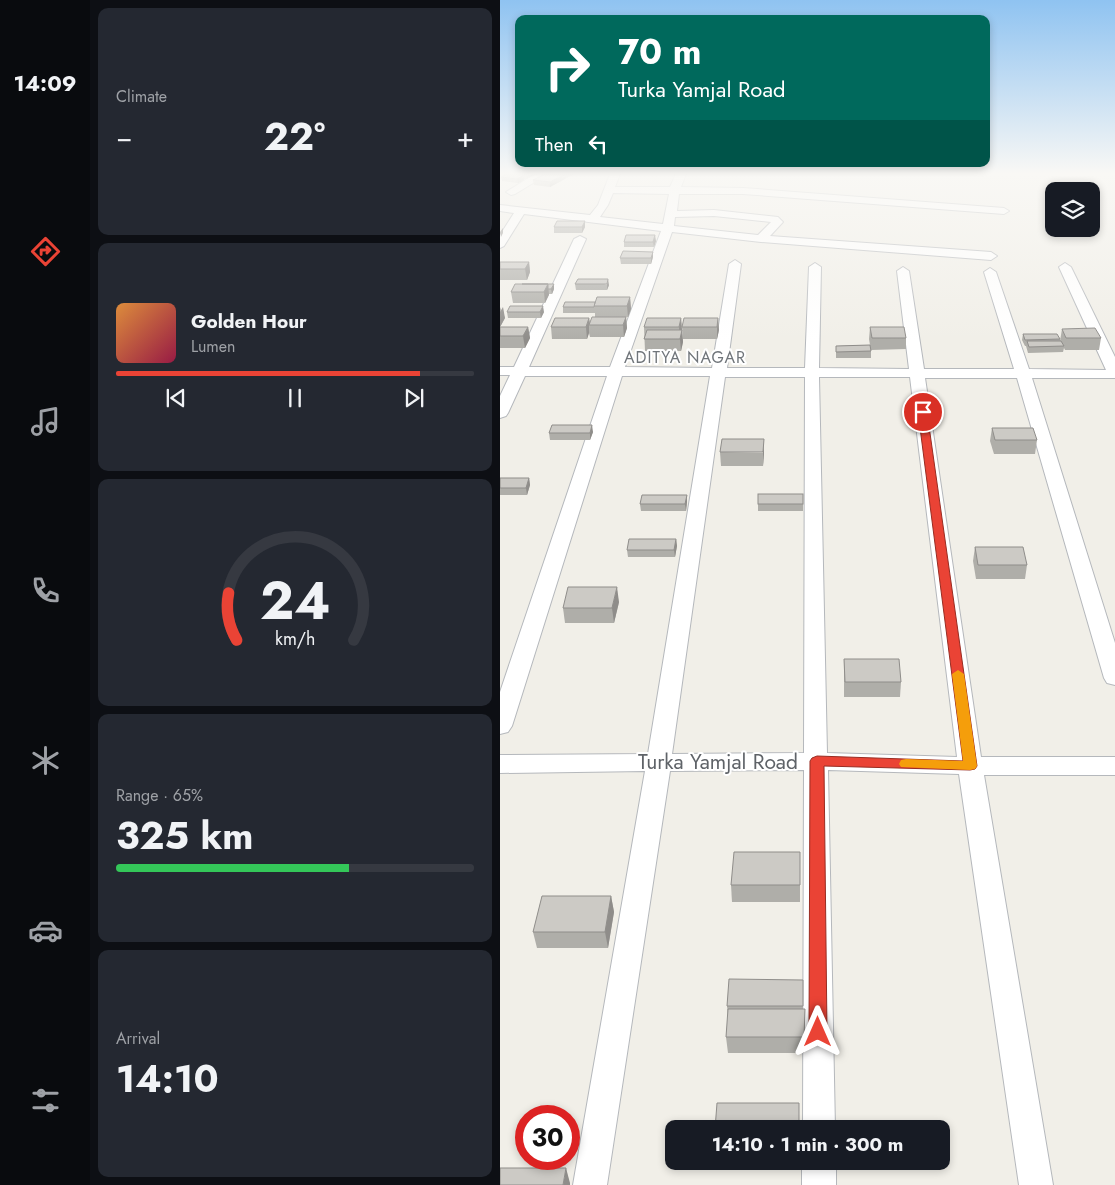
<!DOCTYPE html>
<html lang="en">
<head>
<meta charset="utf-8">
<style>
  :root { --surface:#171b24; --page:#242831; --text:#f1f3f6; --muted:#9ea1a6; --line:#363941; --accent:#ea4335 }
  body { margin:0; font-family:Jost,sans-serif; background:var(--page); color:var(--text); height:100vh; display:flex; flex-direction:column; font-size:19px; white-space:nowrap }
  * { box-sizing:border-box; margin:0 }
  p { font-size:16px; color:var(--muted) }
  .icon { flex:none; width:28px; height:28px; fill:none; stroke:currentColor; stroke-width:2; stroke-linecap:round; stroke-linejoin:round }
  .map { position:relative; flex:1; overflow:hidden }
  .sheet { display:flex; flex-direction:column; gap:8px; padding:8px; background:#0d0f14; width:410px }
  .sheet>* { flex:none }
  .hud { position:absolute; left:15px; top:15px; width:475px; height:152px; border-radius:10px; box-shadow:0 2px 8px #0003; background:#00695c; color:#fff; overflow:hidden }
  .controls { position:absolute; left:545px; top:182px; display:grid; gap:10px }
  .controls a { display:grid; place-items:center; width:55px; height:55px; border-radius:10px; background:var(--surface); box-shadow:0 2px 8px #0003; font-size:25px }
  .speed { position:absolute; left:15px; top:1105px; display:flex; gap:10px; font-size:25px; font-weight:700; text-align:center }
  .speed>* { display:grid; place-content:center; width:65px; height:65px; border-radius:50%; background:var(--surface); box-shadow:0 2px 8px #0003; line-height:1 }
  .speed .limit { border:8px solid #d22; background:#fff; color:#111 }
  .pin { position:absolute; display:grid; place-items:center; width:42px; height:42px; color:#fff; margin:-21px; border:2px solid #fff; border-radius:50%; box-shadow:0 1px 5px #0007 }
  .me { position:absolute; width:55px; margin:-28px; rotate:0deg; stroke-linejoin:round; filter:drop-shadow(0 0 4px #0008) }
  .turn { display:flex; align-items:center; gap:18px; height:105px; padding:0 20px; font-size:22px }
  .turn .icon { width:65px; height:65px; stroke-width:2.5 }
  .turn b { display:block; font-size:35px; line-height:42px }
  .then { display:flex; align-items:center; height:48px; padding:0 20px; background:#0003; gap:10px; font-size:19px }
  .big { font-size:38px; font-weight:700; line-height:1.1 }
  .sheet .card { flex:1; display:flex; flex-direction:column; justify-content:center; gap:8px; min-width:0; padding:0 18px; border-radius:10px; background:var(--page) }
  .sheet .dial { align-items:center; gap:0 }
  .dial svg { height:130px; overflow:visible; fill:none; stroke:var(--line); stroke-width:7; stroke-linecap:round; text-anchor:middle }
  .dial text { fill:var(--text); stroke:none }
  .song { display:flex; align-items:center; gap:15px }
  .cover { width:60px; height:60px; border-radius:8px; background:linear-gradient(135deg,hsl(30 70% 55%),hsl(340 70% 35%)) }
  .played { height:5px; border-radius:2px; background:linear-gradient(90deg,var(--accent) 85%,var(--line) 85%) }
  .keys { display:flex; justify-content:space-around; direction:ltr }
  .heat { display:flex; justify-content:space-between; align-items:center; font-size:28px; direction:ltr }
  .charge { height:8px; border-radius:4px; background:linear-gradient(90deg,#34c759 65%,var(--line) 0) }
  .trip { position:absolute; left:165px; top:1120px; width:285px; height:50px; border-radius:10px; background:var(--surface); box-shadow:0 2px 8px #0003; font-weight:700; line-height:50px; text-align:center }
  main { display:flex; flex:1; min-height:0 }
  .tab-bar { display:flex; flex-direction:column; width:90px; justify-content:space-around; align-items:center; background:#090b0e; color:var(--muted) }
  .tab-bar .icon { width:35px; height:35px }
  .tab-bar .on { color:var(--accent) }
  .tab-bar b { font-size:22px; color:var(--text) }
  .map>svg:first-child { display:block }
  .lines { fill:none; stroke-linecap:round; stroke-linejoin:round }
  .minor-casing { stroke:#b5b8bc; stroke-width:2 }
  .minor { fill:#fff; fill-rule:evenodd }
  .wall { fill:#afaea9 }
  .shaded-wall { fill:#8f8d8a }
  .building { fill:#cccac5; stroke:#8f8d8a }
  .route { fill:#ea4335; stroke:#982c22 }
  .slow { fill:#f59e0b }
  .labels { text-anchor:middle; stroke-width:4; stroke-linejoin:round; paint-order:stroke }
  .far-neighbourhood-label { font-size:16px; letter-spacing:1px; fill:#70757a; stroke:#fff }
  .near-street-label { font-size:21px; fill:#5f6368; stroke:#fff }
</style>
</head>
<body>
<main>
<nav class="tab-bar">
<b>14:09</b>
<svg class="icon on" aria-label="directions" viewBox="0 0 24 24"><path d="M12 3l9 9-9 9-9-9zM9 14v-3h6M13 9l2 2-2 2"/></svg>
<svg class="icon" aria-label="music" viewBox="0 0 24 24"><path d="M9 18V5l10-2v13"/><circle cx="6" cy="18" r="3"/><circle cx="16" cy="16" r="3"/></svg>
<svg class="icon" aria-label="phone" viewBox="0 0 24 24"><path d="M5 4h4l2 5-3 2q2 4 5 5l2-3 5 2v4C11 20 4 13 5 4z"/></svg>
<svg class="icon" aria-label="climate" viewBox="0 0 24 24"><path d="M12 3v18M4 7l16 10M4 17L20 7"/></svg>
<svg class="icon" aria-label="car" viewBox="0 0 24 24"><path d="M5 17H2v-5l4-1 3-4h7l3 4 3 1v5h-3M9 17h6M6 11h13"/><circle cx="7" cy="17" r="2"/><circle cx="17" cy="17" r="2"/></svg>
<svg class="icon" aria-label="filters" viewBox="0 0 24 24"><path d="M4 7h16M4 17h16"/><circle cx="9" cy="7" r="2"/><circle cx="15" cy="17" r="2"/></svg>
</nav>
<section class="sheet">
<div class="card"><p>Climate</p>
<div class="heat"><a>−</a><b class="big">22°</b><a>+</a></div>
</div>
<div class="card">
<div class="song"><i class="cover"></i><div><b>Golden Hour</b><p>Lumen</p></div></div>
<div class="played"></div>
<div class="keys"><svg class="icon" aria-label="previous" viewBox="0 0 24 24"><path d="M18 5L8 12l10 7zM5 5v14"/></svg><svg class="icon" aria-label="pause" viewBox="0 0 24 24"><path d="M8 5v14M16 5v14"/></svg><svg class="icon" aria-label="next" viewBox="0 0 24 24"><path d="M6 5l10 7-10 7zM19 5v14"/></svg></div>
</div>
<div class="card dial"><svg viewBox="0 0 100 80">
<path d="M14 69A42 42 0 1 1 86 69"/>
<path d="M14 69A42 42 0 0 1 9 40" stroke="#ea4335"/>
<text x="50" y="56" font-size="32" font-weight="700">24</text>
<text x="50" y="72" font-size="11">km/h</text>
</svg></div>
<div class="card"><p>Range · 65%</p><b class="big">325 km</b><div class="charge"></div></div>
<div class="card"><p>Arrival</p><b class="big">14:10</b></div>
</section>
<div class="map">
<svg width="615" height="1185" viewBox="0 0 615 1185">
  <rect width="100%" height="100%" fill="#f1efe8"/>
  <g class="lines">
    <g class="minor-casing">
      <g id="minor">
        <polygon points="35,174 48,174 15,194 11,195 6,192"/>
        <path d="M110,174h10l-5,13h55l6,-13h10l-5,13 62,1 261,20 5,3 -5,3 -261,-20h-64l-2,17 37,-1 64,7 5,5 -13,14 221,16 6,4 -6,4 -230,-18 -89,-10 -47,135 87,1 17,-104 6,-4 6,4 -14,104h78l4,-101 6,-4 6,4 -2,101 90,1 -12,-98 6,-4 6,4 15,98h90l-30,-97 6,-4 6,4 33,97 77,1 -47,-103 6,-4 6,4 44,90v21h-83l83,265v42l-8,-2 -3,-5 -87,-300h-92l56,379h134v18h-131l69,410h-34l-60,-411 -131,-4 7,359h-32l1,-359 -134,1 -63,414h-34l72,-414 -145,2v-18l148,-1 62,-378h-88l-110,350 -4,6 -8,2v-42l107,-316h-82l-17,37 -2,3 -6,2v-22l10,-21h-10v-8h14l60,-128 6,-3 6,3 -57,128h81l51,-136 -137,-17 -20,32 -4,2v-13l14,-22 -14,-2v-6l90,10 8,-10zM113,193l56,1 -6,30 -63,-7 8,-12zM214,216l57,6 -13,13 -84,-9 1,-9zM225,377h80l-1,376 -132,1zM319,377h91l47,380 -130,-4z"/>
        <rect x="302" y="1161" width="34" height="24"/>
      </g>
    </g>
    <use href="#minor" class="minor"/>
  </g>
  <g class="wall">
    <polygon points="6,174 37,174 26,179 24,179 24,180 18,183 2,181 1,177"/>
    <polygon points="45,174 74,174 50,187 34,185 33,180"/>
    <polygon points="85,221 85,227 82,233 54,233 54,227"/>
    <polygon points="156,241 154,247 124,247 124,242"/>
    <polygon points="153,252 153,257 151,264 121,264 120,258"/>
    <polygon points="0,262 29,262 30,272 27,280 0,280"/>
    <polygon points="78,279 109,285 107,290 76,290 75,284"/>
    <polygon points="15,284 54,289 52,294 49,294 45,303 13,303 11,292"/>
    <polygon points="130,297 131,309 128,317 126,317 127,328 124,337 90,337 89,333 87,339 52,339 51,327 89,318 90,323 95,317 95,313 63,313 63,307 95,302"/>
    <polygon points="0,307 5,318 0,327 28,327 30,338 25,348 0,348"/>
    <polygon points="7,312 44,312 41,318 8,318"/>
    <polygon points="181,318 183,342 181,351 145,351 144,327"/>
    <polygon points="218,318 219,330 217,339 183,339 182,327"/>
    <polygon points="370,327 406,338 406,349 371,350 371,358 336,358 336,346 370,345 369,339"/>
    <polygon points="562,329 601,338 599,350 565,350 564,348 563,352 528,353 526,346 525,346 522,340 523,334 560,339 560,341"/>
    <polygon points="492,428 537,440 535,454 494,454 490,441"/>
    <polygon points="93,432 90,440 50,440 49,433"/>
    <polygon points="220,452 264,453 263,466 221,466"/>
    <polygon points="0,478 29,478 30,485 27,495 0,495"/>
    <polygon points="303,494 303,511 258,511 258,504"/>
    <polygon points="187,495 187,502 186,511 141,511 140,504"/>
    <polygon points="176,539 177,546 175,557 128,557 127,550"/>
    <polygon points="475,547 527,565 525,579 476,579 473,561"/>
    <polygon points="119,602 114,623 65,623 63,608"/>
    <polygon points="344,659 401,682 400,697 344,697"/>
    <polygon points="300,852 300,902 232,902 231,885"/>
    <polygon points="111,896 114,912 108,948 37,948 33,932"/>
    <polygon points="303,980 303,1009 305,1009 304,1053 228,1053 226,1037 228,1017 227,1006"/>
  </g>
  <g class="shaded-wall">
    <polygon points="26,174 37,174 26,179"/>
    <polygon points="65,174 74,174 50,187 50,182"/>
    <polygon points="24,175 24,180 18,183 17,179"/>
    <polygon points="85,221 85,227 82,233 82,227"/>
    <polygon points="3,228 3,233 1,237 0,232"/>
    <polygon points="155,235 156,241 154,247 153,242"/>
    <polygon points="153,252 153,257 151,264 151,258"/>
    <polygon points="29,262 30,272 27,280 25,269"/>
    <polygon points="108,279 109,285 107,290 107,284"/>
    <polygon points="48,284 49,295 45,303 44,292"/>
    <polygon points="54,284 54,289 52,294 51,289"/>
    <polygon points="130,297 131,309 128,317 127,306"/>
    <polygon points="43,306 44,312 41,318 40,312"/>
    <polygon points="3,307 5,318 0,327 0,312"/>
    <polygon points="126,317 127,328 124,337 123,325"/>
    <polygon points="89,318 90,325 89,325 89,333 87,339 86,327"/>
    <polygon points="181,318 182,330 180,339 179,327"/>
    <polygon points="218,318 219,330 217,339 217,327"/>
    <polygon points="28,327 30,338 25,348 23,336"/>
    <polygon points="182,330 183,342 181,351 180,339"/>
    <polygon points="92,425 93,432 90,440 90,433"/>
    <polygon points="264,439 264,453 263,466 263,452"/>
    <polygon points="29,478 30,485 27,495 26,488"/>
    <polygon points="187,495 187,502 186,511 185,504"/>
    <polygon points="176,539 177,546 175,557 174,550"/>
    <polygon points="117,587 119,602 114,623 112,608"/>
    <polygon points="111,896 114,912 108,948 105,932"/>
    <polygon points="66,1168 70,1183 70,1185 63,1185"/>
  </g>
  <g class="building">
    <polygon points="6,174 14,174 24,175 17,179 1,177"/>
    <polygon points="45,174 65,174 50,182 33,180"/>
    <polygon points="57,221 85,221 82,227 54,227"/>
    <polygon points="126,235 155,235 153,242 124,242"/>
    <polygon points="123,251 153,252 151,258 120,258"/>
    <polygon points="0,262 29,262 25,269 0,269"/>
    <polygon points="78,279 108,279 107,284 75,284"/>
    <polygon points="15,284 48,284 44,292 11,292"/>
    <polygon points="22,284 54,284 51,289 48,289 48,284"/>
    <polygon points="97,297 130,297 127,306 94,306"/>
    <polygon points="65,302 95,302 94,307 63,307"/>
    <polygon points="10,306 43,306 40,312 7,312"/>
    <polygon points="92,317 126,317 123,325 89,325"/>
    <polygon points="55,318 89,318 86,327 51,327"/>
    <polygon points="147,318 181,318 179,327 144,327"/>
    <polygon points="184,318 218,318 217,327 182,327"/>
    <polygon points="0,327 28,327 23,336 0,336"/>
    <polygon points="370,327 404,327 406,338 372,338"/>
    <polygon points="595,328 601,338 566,338 562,329"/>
    <polygon points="147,330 182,330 180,339 144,339"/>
    <polygon points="523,334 557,334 560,339 525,340"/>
    <polygon points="527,341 561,341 564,346 529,347"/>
    <polygon points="370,345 371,351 336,352 336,346"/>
    <polygon points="52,425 92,425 90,433 49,433"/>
    <polygon points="492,428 533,428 537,440 495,440"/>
    <polygon points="222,439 264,439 263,452 220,452"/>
    <polygon points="0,478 29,478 26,488 0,488"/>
    <rect x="258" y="494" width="45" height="10"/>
    <polygon points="142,495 187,495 185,504 140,504"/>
    <polygon points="129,539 176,539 174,550 127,550"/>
    <polygon points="475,547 523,547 527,565 478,565"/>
    <polygon points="68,587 117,587 112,608 63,608"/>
    <polygon points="344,659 399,659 401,682 345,682"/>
    <polygon points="234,852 300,852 300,885 231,885"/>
    <polygon points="42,896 111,896 105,932 33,932"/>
    <polygon points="229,979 303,980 303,1006 227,1006"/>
    <polygon points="228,1009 305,1009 304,1037 226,1037"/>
    <polygon points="217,1103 299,1103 299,1129 215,1129"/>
    <polygon points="0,1168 66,1168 63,1185 0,1185"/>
  </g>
  <linearGradient id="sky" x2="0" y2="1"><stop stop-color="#8fc3f1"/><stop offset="0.51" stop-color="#f9f8f5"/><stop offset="1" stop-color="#f9f8f5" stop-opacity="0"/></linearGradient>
  <rect width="615" height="340" fill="url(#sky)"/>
  <polygon class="route" points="420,410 426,410 427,412 477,766 475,769 470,770 324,766 327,1032 324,1037 318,1040 312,1037 309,1032 310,761 312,758 317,756 463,761 418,412"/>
  <polygon class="slow" points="458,670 464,674 477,766 475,769 470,770 401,767 399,764 401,760 406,759 463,761 452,674"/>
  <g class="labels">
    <g class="far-neighbourhood-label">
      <text x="185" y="363">ADITYA NAGAR</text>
    </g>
    <g class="near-street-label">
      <text x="218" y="769">Turka Yamjal Road</text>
    </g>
  </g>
</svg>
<div class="controls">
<a><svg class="icon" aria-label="layers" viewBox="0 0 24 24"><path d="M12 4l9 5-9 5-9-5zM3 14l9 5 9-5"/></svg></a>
</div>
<div class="speed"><div class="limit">30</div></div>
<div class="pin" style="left:423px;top:412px;background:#d93025"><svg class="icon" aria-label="arrive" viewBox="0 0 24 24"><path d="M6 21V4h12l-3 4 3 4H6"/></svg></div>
<svg class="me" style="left:318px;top:1032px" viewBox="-20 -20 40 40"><path d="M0-17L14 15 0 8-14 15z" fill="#ea4335" stroke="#fff" stroke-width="4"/></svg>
<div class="trip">14:10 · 1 min · 300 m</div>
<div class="hud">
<div class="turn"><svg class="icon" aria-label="right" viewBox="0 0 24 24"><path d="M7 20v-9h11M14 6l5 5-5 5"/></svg><div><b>70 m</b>Turka Yamjal Road</div></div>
<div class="then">Then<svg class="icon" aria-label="left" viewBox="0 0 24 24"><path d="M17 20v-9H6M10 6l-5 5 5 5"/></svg></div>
</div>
</div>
</main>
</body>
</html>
